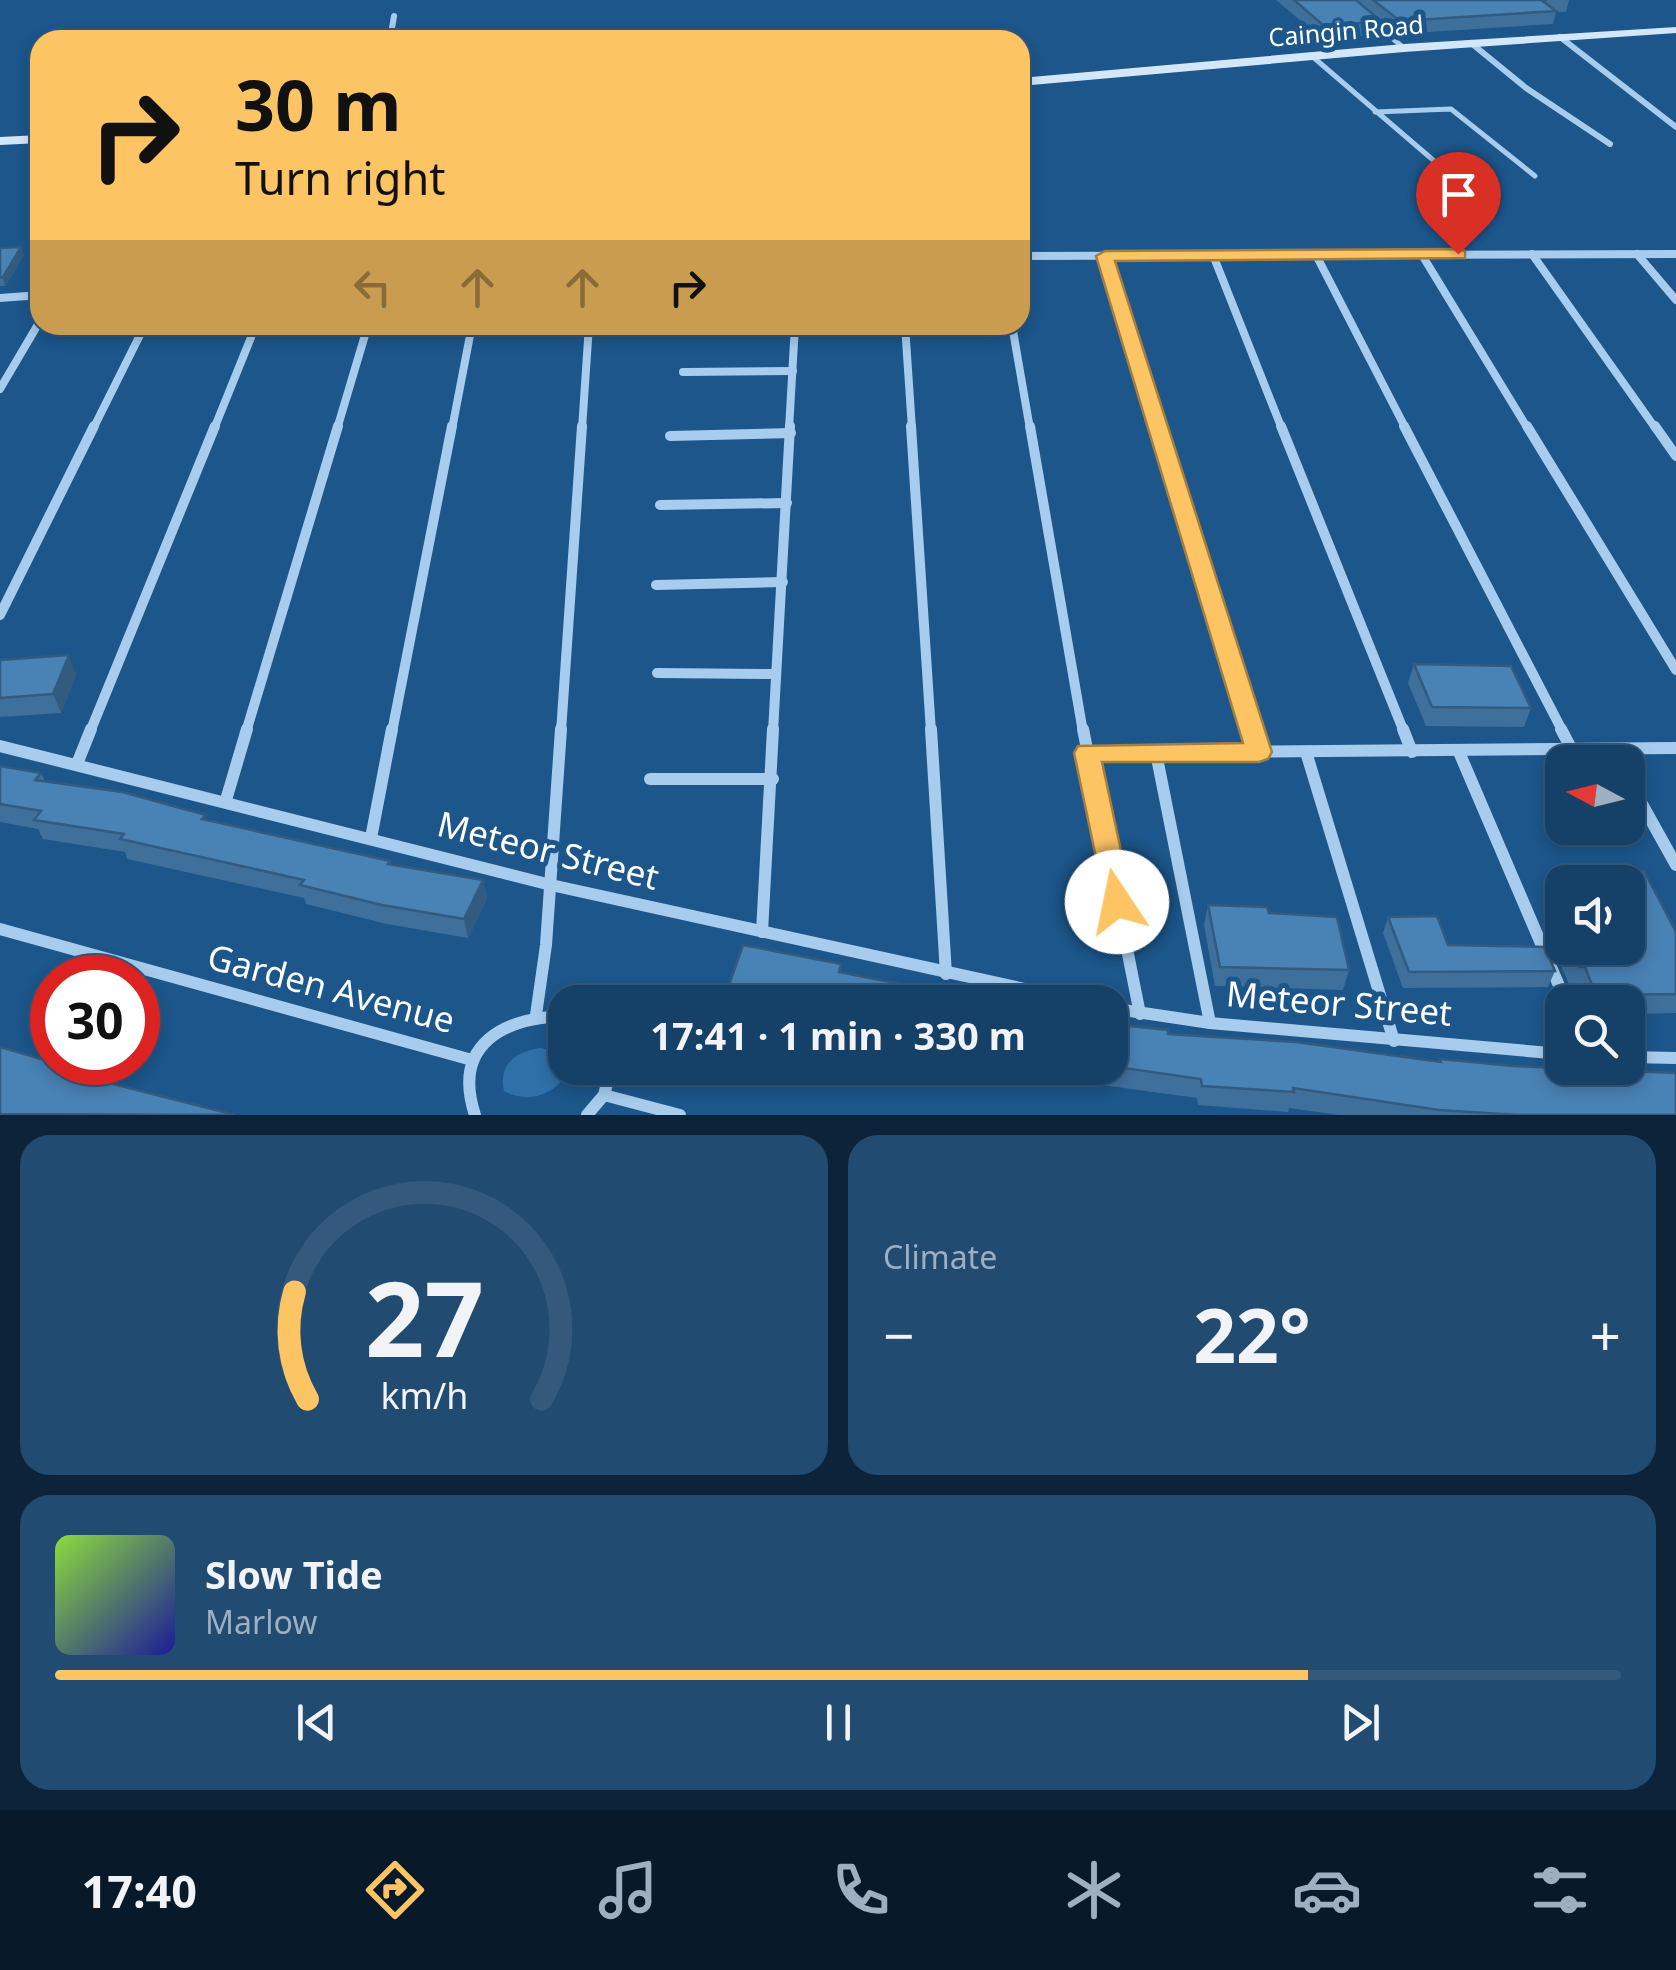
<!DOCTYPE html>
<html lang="en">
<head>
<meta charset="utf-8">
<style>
  :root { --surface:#154068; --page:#224b71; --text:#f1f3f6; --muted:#9dafc0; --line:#34597c; --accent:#fdc464 }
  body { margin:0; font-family:"Noto Sans",sans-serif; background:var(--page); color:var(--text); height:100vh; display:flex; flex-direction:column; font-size:38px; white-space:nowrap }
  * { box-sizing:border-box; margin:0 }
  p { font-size:32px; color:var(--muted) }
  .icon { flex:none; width:55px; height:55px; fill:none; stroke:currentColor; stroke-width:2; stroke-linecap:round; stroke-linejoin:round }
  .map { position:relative; height:1115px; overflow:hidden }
  .drawer { display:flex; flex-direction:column; gap:20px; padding:20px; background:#0c2339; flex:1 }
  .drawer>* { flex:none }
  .top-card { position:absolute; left:30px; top:30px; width:1000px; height:305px; border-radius:30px; box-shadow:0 5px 15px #0003,0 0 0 2px var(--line); background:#fdc464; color:#111; overflow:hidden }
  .needle { width:65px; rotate:277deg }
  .tools { position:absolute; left:1545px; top:745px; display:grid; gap:20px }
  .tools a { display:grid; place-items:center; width:100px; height:100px; border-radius:20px; background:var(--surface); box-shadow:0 5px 15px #0003,0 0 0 2px var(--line); font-size:50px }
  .speed { position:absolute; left:30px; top:955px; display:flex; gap:20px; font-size:50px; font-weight:700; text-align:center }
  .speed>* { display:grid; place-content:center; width:130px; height:130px; border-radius:50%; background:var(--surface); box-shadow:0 5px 15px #0003,0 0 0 2px var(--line); line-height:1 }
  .speed .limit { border:15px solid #d22; background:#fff; color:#111 }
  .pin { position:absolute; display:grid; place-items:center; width:85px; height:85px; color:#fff; margin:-102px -42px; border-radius:50% 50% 50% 0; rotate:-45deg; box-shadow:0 0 10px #0007 }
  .pin .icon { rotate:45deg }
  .me { position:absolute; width:110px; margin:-55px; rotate:349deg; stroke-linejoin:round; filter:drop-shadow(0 0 8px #0008) }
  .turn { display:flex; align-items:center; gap:35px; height:210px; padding:0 40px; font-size:45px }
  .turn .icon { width:130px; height:130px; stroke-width:2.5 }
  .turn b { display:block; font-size:70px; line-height:85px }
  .lanes { display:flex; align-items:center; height:95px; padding:0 40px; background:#0003; justify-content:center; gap:50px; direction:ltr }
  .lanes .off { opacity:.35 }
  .big { font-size:75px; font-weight:700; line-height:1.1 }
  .drawer .tile { flex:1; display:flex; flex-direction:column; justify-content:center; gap:15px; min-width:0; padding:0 35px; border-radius:30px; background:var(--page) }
  .drawer .dial { align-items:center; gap:0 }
  .dial svg { height:260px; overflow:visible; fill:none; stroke:var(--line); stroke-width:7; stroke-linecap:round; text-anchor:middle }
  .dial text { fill:var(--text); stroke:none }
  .song { display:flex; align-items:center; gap:30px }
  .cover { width:120px; height:120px; border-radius:15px; background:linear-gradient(135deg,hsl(90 70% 55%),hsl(240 70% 35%)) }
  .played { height:10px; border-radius:5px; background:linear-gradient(90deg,var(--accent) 80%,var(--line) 80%) }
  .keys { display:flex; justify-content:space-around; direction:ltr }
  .heat { display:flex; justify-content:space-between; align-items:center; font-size:55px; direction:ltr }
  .drawer .tiles { flex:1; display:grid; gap:20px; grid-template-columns:1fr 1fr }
  .tile:last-child { grid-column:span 2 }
  .trip { position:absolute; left:548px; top:985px; width:580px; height:100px; border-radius:30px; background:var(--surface); box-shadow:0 5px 15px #0003,0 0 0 2px var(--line); font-weight:700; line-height:100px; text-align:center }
  .tabs { display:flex; height:160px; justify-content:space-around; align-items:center; background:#081a2a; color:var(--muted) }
  .tabs .icon { width:70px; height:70px }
  .tabs .selected { color:var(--accent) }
  .tabs b { font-size:45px; color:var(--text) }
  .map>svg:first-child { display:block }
  .green { fill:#2f70a9 }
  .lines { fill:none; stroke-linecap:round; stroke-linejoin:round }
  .lane-far1 { stroke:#a7cced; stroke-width:5 }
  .lane { stroke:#a7cced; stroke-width:6 }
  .street-far3 { stroke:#a7cced; stroke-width:6 }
  .street-far2 { stroke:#a7cced; stroke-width:8 }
  .street-far1 { stroke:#a7cced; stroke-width:10 }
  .street { stroke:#a7cced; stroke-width:12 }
  .secondary { fill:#d3e7f9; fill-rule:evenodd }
  .wall { fill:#3f709c }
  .shaded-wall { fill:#335b7f }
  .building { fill:#4982b5; stroke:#335b7f; stroke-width:2.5 }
  .route { fill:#fdc464; stroke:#a47f41; stroke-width:2.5 }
  .labels { text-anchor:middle; stroke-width:10; stroke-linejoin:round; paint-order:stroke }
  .far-street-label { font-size:25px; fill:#fff; stroke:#1c568b }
  .near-street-label { font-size:35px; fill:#fff; stroke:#1c568b }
</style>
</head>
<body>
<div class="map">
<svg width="1676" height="1115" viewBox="0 0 1676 1115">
  <rect width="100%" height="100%" fill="#1c568b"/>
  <path class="green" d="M541,1048c56,14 4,67 -37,43 -6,-27 12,-40 37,-43z"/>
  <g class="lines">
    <g class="lane-far1">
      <polyline points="1374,23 1404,48"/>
      <polyline points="1313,57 1468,190"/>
      <polyline points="1375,112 1451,109 1535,176"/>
    </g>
    <polyline class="lane" points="1465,187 1471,192"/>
    <g class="street-far3">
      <polyline points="1560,37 1676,127"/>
      <polyline points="390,40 394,16"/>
      <polyline points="1471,43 1526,88 1610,144"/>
    </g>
    <g class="street-far2">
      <polyline points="1532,254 1656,429"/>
      <polyline points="1637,254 1676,300"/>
      <polyline points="1213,255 1282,429"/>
      <polyline points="1316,255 1406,429"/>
      <polyline points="1422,255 1528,429"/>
      <polyline points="1020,256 1676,254"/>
      <polyline points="1105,256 1159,429"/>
      <polyline points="0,298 40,295"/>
      <polyline points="905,325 912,429"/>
      <polyline points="1012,325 1030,429"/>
      <polyline points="683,372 793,371"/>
      <polyline points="0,389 40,321"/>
      <polyline points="93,429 145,325"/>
      <polyline points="214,429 256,325"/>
      <polyline points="337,429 368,325"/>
      <polyline points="452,429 472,325"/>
      <polyline points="582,429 589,325"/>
      <polyline points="789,429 795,325"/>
    </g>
    <g class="street-far1">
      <polyline points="911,426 931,732"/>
      <polyline points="1030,426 1083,732"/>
      <polyline points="1158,426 1253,732"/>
      <polyline points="1281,426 1404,732"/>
      <polyline points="1404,426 1563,732"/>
      <polyline points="1527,426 1676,670"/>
      <polyline points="1655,426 1676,456"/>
      <polyline points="670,436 791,433"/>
      <polyline points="660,505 787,503"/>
      <polyline points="656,585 783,582"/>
      <polyline points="0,615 94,426"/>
      <polyline points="657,673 776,674"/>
      <polyline points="90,732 215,426"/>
      <polyline points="246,732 338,426"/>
      <polyline points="392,732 452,426"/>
      <polyline points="561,732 582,426"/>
      <polyline points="773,732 790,426"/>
    </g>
    <g class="street">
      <polyline points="931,729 946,974"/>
      <polyline points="1083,729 1140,1014"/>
      <polyline points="1252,729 1259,752"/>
      <polyline points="1403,729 1412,752"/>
      <polyline points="1561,729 1572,750"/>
      <polyline points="0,746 551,885 1084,1002"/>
      <polyline points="1306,752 1394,1041"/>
      <polyline points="1459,752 1566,1002"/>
      <polyline points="1087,753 1676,748"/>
      <polyline points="1156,753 1210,1023"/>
      <polyline points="77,764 91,729"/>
      <polyline points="650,779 773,779"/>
      <polyline points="1628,779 1676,865"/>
      <polyline points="226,800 247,729"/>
      <polyline points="371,838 392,729"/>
      <polyline points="0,929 472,1060"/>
      <polyline points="762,932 773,729"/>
      <polyline points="1110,1008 1210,1023 1562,1054"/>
      <polyline points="536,1015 546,945 561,729"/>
      <polyline points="1628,1057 1676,1058"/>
      <polyline points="604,1095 680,1115"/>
      <path d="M475,1115c-23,-70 27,-97 90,-99"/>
      <polyline points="587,1115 604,1095 611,1068"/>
    </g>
    <g class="secondary">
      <polygon points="1676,27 1676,33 1404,52 1020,86 1020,78 1404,44"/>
      <polygon points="40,135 40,143 0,145 0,137"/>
    </g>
  </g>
  <g class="wall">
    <polygon points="1276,0 1569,0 1566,12 1556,12 1553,24 1397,34 1382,22 1379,35 1321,38"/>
    <polygon points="0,248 24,255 5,286 0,286"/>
    <polygon points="0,660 76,674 61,713 0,717"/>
    <polygon points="1414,664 1531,708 1524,727 1426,726 1408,683"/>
    <polygon points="0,766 41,773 45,781 208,820 390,861 391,864 483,880 487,899 468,938 387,924 306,904 304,898 127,859 125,852 43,839 38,829 0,822"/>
    <polygon points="1564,871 1644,871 1676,932 1676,1013 1628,1014 1628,1002 1583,1002 1576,986 1570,986 1560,964 1567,948 1628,948 1628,882 1562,882 1562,905 1556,890"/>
    <polygon points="1208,905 1269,913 1349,970 1343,990 1215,986 1204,925"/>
    <polygon points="1388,917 1448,945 1555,971 1548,987 1403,988 1383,933"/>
    <polygon points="1110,1024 1168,1034 1439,1062 1440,1059 1676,1115 1339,1115 1289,1108 1288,1112 1198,1105 1197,1098 1058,1079 1005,1068 1110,1068"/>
  </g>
  <g class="shaded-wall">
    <polygon points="21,247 24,255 5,286 3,277"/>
    <polygon points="69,655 76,674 61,713 53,694"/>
    <polygon points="483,880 487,899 468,938 464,919"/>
  </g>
  <g class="building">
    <polygon points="1294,0 1356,0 1382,22 1323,25"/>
    <polygon points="1373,0 1547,0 1541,0 1556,11 1400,21"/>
    <polygon points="21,247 3,277 0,278 0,248"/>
    <polygon points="69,655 53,694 0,698 0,660"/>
    <polygon points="1414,664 1511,666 1531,708 1432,707"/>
    <polygon points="0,766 41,773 35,780 122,792 206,815 202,819 390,861 388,864 483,880 464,919 382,905 300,885 304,880 120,839 124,834 34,820 41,811 0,804"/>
    <polygon points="1564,871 1644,871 1676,932 1676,994 1596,995 1585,967 1579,967 1570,948 1628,948 1628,882 1569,882"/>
    <polygon points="1208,905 1267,907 1269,913 1337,917 1349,970 1220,967"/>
    <polygon points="1437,916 1448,945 1545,947 1555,971 1409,972 1388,917"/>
    <polygon points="743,945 841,964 839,972 993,1002 741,1002 724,999"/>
    <polygon points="1110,1024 1168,1030 1168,1034 1296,1042 1441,1062 1440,1059 1513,1066 1676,1073 1676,1115 1518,1115 1439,1110 1293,1088 1294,1092 1202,1086 1201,1079 1110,1066"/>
    <polygon points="0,1047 82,1071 78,1075 235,1115 0,1114"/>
  </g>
  <polygon class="route" points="1458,249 1465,251 1465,258 1115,261 1272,752 1268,759 1259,762 1102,762 1132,902 1127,910 1117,913 1107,910 1074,753 1078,746 1243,743 1096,256 1105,251"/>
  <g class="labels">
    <g class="far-street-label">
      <text transform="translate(1346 31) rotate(-5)" y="9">Caingin Road</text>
    </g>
    <g class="near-street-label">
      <text transform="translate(548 851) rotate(14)" y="12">Meteor Street</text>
      <text transform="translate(331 989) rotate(15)" y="12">Garden Avenue</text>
      <text transform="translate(1339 1004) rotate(5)" y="12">Meteor Street</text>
    </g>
  </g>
</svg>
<div class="tools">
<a><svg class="needle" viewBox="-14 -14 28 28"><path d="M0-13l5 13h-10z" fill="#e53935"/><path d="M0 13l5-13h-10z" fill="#9dafc0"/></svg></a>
<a><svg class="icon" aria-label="sound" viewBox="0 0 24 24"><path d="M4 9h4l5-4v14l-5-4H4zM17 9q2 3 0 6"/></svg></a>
<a><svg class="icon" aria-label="search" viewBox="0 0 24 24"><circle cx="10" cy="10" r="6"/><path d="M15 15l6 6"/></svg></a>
</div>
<div class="speed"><div class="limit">30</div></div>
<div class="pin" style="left:1458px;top:254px;background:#d93025"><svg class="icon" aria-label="arrive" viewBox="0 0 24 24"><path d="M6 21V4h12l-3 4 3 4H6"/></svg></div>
<svg class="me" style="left:1117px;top:902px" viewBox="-20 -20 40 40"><circle r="19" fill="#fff"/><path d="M0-13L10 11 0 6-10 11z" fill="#fdc464"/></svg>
<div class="trip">17:41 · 1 min · 330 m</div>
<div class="top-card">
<div class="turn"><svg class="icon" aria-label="right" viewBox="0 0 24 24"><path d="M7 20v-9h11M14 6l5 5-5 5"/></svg><div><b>30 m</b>Turn right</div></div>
<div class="lanes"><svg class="icon off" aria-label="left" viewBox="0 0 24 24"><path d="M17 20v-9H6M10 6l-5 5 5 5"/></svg><svg class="icon off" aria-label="ahead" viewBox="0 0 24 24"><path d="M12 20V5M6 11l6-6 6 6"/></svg><svg class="icon off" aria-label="ahead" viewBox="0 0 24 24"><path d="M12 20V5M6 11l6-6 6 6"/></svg><svg class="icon" aria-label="right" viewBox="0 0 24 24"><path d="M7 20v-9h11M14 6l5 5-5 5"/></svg></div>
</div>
</div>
<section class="drawer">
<div class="tiles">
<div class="tile dial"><svg viewBox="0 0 100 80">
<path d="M14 69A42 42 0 1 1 86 69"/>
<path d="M14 69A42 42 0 0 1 10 36" stroke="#fdc464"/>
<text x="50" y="56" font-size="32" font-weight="700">27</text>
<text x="50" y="72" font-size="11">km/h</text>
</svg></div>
<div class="tile"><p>Climate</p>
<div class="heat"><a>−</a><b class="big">22°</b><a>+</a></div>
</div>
<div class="tile">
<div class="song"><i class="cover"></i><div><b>Slow Tide</b><p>Marlow</p></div></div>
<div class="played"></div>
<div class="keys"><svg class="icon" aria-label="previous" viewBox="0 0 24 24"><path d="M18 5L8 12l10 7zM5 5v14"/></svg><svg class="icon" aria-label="pause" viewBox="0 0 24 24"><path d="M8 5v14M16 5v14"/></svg><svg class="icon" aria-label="next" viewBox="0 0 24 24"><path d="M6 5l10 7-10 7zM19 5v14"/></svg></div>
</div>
</div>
</section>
<nav class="tabs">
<b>17:40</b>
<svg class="icon selected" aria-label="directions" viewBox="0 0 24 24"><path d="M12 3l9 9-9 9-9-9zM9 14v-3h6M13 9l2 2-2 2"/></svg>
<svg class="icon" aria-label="music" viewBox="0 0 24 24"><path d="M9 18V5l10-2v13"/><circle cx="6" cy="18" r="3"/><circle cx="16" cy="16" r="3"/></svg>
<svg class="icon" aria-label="phone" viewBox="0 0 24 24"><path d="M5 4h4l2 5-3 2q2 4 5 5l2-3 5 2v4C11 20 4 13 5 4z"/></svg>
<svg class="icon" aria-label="climate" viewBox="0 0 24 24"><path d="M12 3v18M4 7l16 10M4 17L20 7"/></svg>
<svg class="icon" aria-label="car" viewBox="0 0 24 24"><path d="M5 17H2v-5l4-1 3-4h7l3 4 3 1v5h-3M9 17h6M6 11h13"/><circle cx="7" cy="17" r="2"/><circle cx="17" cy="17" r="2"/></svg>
<svg class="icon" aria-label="filters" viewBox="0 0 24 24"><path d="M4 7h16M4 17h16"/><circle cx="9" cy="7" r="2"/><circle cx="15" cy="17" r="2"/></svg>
</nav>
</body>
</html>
